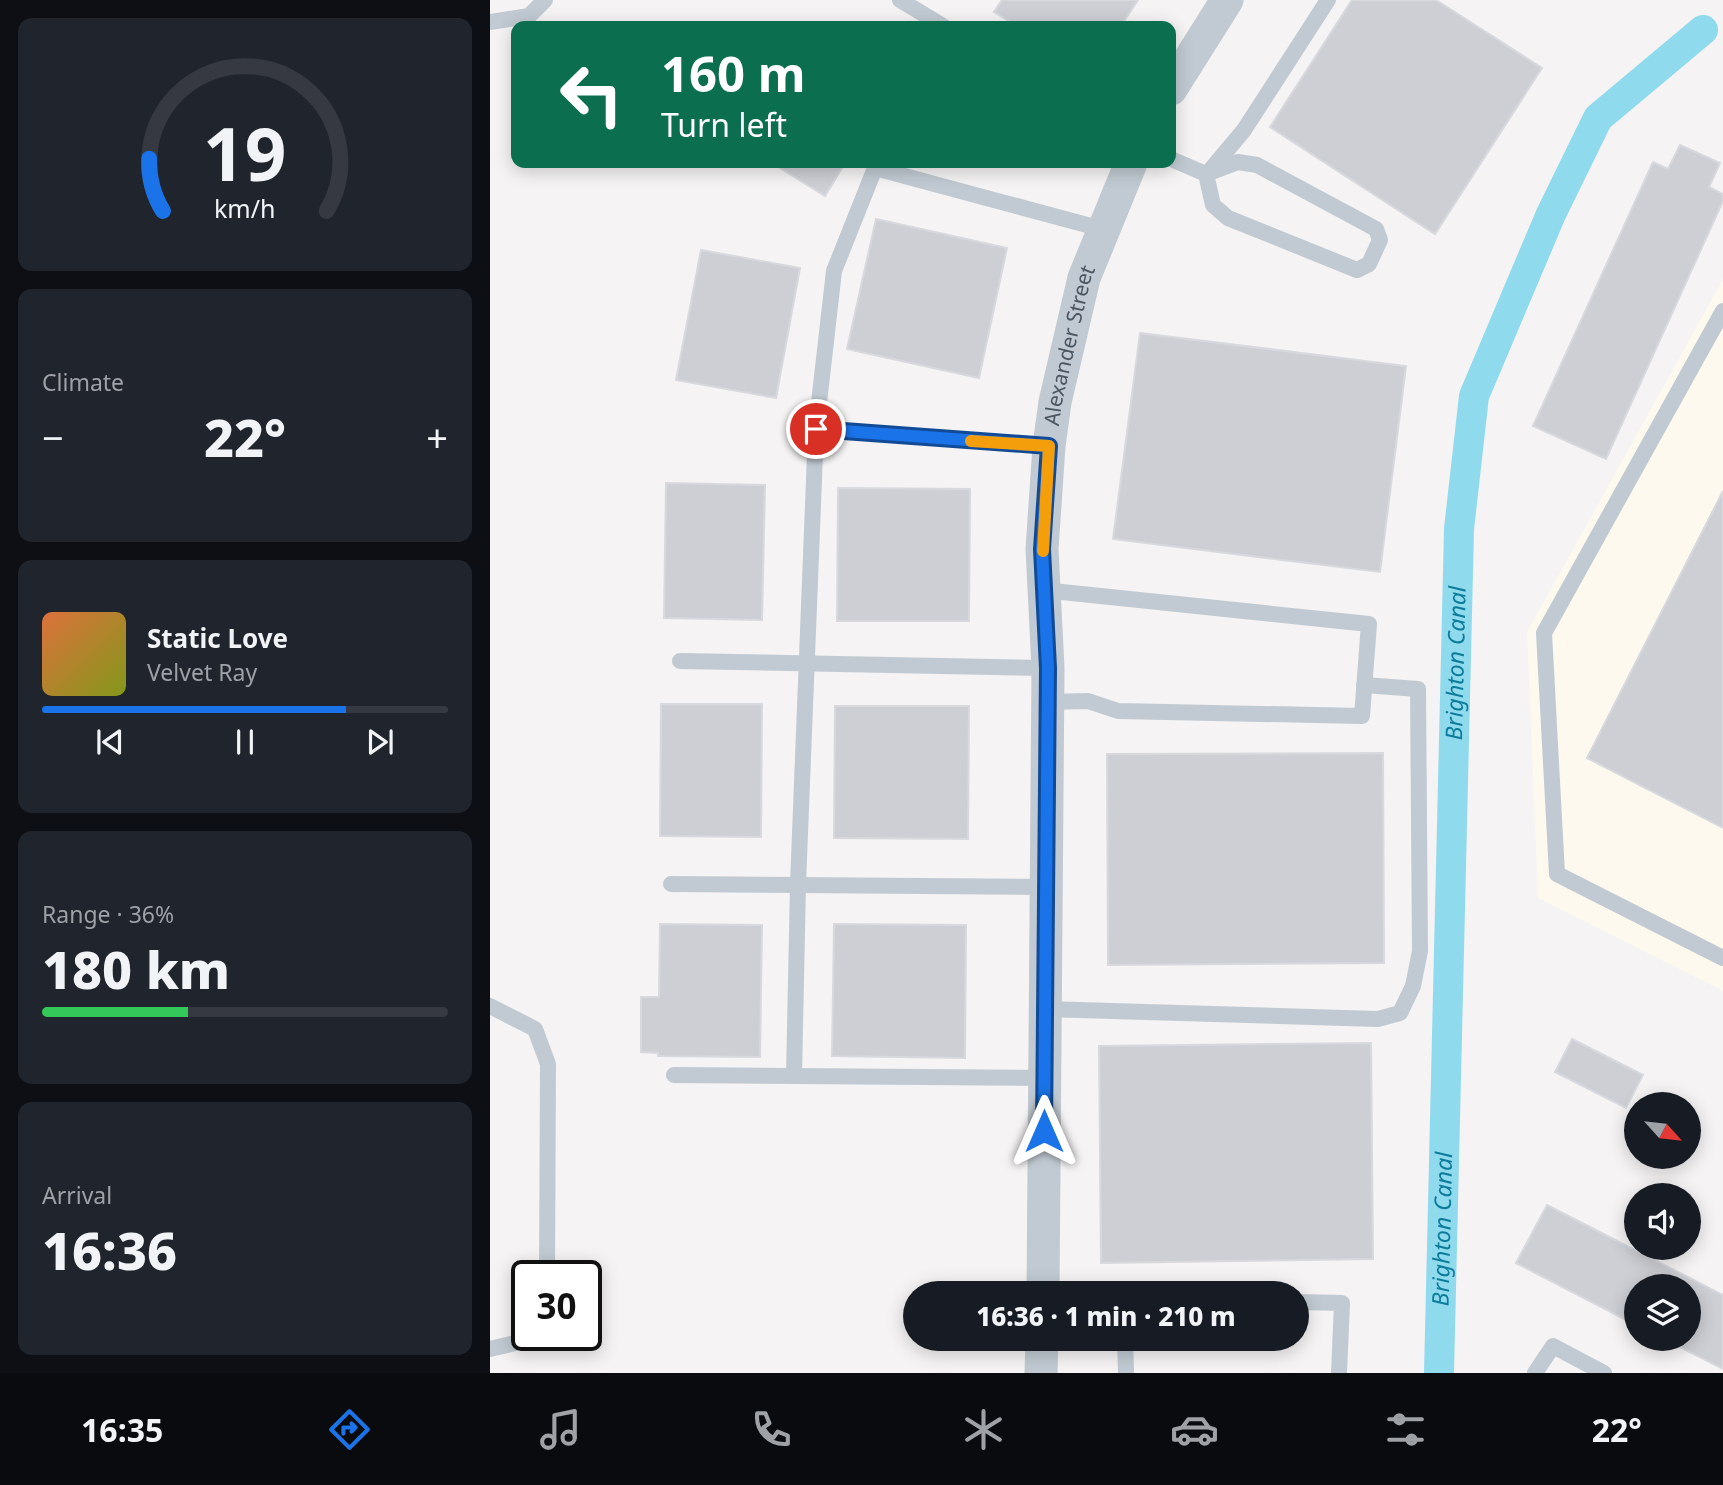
<!DOCTYPE html>
<html lang="en">
<head>
<meta charset="utf-8">
<style>
  :root { --surface:#171b24; --page:#20242c; --text:#f1f3f6; --muted:#9ea1a6; --line:#363941; --accent:#1a73e8 }
  body { margin:0; font-family:"Noto Sans",sans-serif; background:var(--page); color:var(--text); height:100vh; display:flex; flex-direction:column; font-size:26px; white-space:nowrap }
  * { box-sizing:border-box; margin:0 }
  p { font-size:23px; color:var(--muted) }
  .icon { flex:none; width:38px; height:38px; fill:none; stroke:currentColor; stroke-width:2; stroke-linecap:round; stroke-linejoin:round }
  .map { position:relative; flex:1; overflow:hidden }
  .drawer { display:flex; flex-direction:column; gap:18px; padding:18px; background:#0d0f14; width:490px }
  .drawer>* { flex:none }
  .top-card { position:absolute; left:21px; top:21px; width:665px; height:147px; border-radius:14px; box-shadow:0 4px 18px #0003; background:#0b6e4f; color:#fff; overflow:hidden }
  .needle { width:46px; rotate:117deg }
  .fabs { position:absolute; left:1134px; top:1092px; display:grid; gap:14px }
  .fabs a { display:grid; place-items:center; width:77px; height:77px; border-radius:50%; background:var(--surface); box-shadow:0 4px 18px #0003; font-size:35px }
  .speed { position:absolute; left:21px; top:1260px; display:flex; gap:14px; font-size:35px; font-weight:700; text-align:center }
  .speed>* { display:grid; place-content:center; width:91px; height:91px; border-radius:50%; background:var(--surface); box-shadow:0 4px 18px #0003; line-height:1 }
  .speed .limit { border:4px solid #111; border-radius:10px; background:#fff; color:#111 }
  .pin { position:absolute; display:grid; place-items:center; width:60px; height:60px; color:#fff; margin:-30px; border:4px solid #fff; border-radius:50%; box-shadow:0 2px 7px #0007 }
  .me { position:absolute; width:77px; margin:-38px; rotate:0deg; stroke-linejoin:round; filter:drop-shadow(0 0 5px #0008) }
  .turn { display:flex; align-items:center; gap:24px; height:147px; padding:0 35px; font-size:32px }
  .turn .icon { width:91px; height:91px; stroke-width:2.5 }
  .turn b { display:block; font-size:49px; line-height:60px }
  .big { font-size:52px; font-weight:800; line-height:1.1 }
  .drawer .tile { flex:1; display:flex; flex-direction:column; justify-content:center; gap:10px; min-width:0; padding:0 24px; border-radius:14px; background:var(--page) }
  .drawer .dial { align-items:center; gap:0 }
  .dial svg { height:182px; overflow:visible; fill:none; stroke:var(--line); stroke-width:7; stroke-linecap:round; text-anchor:middle }
  .dial text { fill:var(--text); stroke:none }
  .song { display:flex; align-items:center; gap:21px }
  .cover { width:84px; height:84px; border-radius:10px; background:linear-gradient(135deg,hsl(20 70% 55%),hsl(70 70% 35%)) }
  .played { height:7px; border-radius:4px; background:linear-gradient(90deg,var(--accent) 75%,var(--line) 75%) }
  .keys { display:flex; justify-content:space-around; direction:ltr }
  .heat { display:flex; justify-content:space-between; align-items:center; font-size:38px; direction:ltr }
  .charge { height:10px; border-radius:5px; background:linear-gradient(90deg,#34c759 36%,var(--line) 0) }
  .trip { position:absolute; left:413px; top:1281px; width:406px; height:70px; border-radius:35px; background:var(--surface); box-shadow:0 4px 18px #0003; font-weight:800; line-height:70px; text-align:center }
  .dock { display:flex; height:112px; justify-content:space-around; align-items:center; background:#090b0e; color:var(--muted) }
  .dock .icon { width:49px; height:49px }
  .dock .current { color:var(--accent) }
  .dock b { font-size:32px; color:var(--text) }
  main { display:flex; flex:1; min-height:0 }
  .map>svg:first-child { display:block }
  .commercial { fill:#fdf9ef }
  .lines { fill:none; stroke-linecap:round; stroke-linejoin:round }
  .canal { stroke:#90daee; stroke-width:30 }
  .building { fill:#cdcfd5; stroke:#d7d9de; stroke-width:2 }
  .service { stroke:#c1cad2; stroke-width:16 }
  .minor { stroke:#c1cad2; stroke-width:33 }
  .route-casing { stroke:#114b97; stroke-width:18 }
  .route { stroke:#1a73e8; stroke-width:12 }
  .slow { stroke:#f59e0b; stroke-width:12 }
  .labels { text-anchor:middle; stroke-width:6; stroke-linejoin:round; paint-order:stroke }
  .street-label { font-size:21px; fill:#4a5661; stroke:#fff }
  .water-label { font-size:23px; font-style:italic; fill:#0c7c9b; stroke:#fff }
</style>
</head>
<body>
<main>
<section class="drawer">
<div class="tile dial"><svg viewBox="0 0 100 80">
<path d="M14 69A42 42 0 1 1 86 69"/>
<path d="M14 69A42 42 0 0 1 8 46" stroke="#1a73e8"/>
<text x="50" y="56" font-size="32" font-weight="700">19</text>
<text x="50" y="72" font-size="11">km/h</text>
</svg></div>
<div class="tile"><p>Climate</p>
<div class="heat"><a>−</a><b class="big">22°</b><a>+</a></div>
</div>
<div class="tile">
<div class="song"><i class="cover"></i><div><b>Static Love</b><p>Velvet Ray</p></div></div>
<div class="played"></div>
<div class="keys"><svg class="icon" aria-label="previous" viewBox="0 0 24 24"><path d="M18 5L8 12l10 7zM5 5v14"/></svg><svg class="icon" aria-label="pause" viewBox="0 0 24 24"><path d="M8 5v14M16 5v14"/></svg><svg class="icon" aria-label="next" viewBox="0 0 24 24"><path d="M6 5l10 7-10 7zM19 5v14"/></svg></div>
</div>
<div class="tile"><p>Range · 36%</p><b class="big">180 km</b><div class="charge"></div></div>
<div class="tile"><p>Arrival</p><b class="big">16:36</b></div>
</section>
<div class="map">
<svg width="1233" height="1373" viewBox="0 0 1233 1373">
  <rect width="100%" height="100%" fill="#f5f3f3"/>
  <polygon class="commercial" points="1233,279 1233,991 1048,898 1037,632"/>
  <g class="lines">
    <path class="canal" id="s1" d="M949,1373l20,-844 15,-133 77,-182 47,-96 105,-88"/>
  </g>
  <g class="building">
    <polygon points="512,0 648,0 631,26 517,26 520,22 504,12"/>
    <polygon points="862,0 946,0 1052,68 945,234 780,127"/>
    <polygon points="1190,145 1230,163 1219,187 1233,194 1233,201 1116,459 1043,426 1163,162 1178,169"/>
    <polygon points="282,163 355,163 335,196"/>
    <polygon points="386,219 517,248 489,378 357,349"/>
    <polygon points="211,250 310,268 286,398 186,380"/>
    <polygon points="650,333 916,366 890,572 623,539"/>
    <polygon points="176,483 275,485 272,620 174,618"/>
    <polygon points="348,488 480,489 479,621 347,621"/>
    <polygon points="1233,491 1233,828 1097,758"/>
    <polygon points="171,704 272,704 271,837 170,836"/>
    <polygon points="345,706 479,706 478,839 344,838"/>
    <polygon points="893,753 894,963 618,965 617,754"/>
    <polygon points="170,924 272,925 270,1057 168,1056 168,1053 151,1052 151,997 169,997"/>
    <polygon points="344,924 476,925 475,1058 342,1056"/>
    <polygon points="1082,1039 1153,1075 1136,1108 1065,1072"/>
    <polygon points="881,1043 883,1259 611,1263 609,1046"/>
    <polygon points="1057,1205 1233,1295 1233,1369 1174,1339 1199,1339 1199,1286 1146,1286 1146,1325 1026,1263"/>
  </g>
  <g class="lines">
    <g class="service">
      <polyline points="410,0 453,26"/>
      <polyline points="0,22 39,16 55,0"/>
      <polyline points="681,159 716,174 748,162 767,165 886,229 890,240 879,264 867,270 738,218 723,205 716,174"/>
      <polyline points="718,173 754,130 838,0"/>
      <polyline points="1233,311 1054,633 1067,874 1233,958"/>
      <polyline points="559,446 326,429 344,271 385,168 612,229"/>
      <polyline points="553,590 879,624 872,716 628,711 598,701 558,702"/>
      <polyline points="190,661 558,668"/>
      <polyline points="181,884 556,887"/>
      <polyline points="0,1006 45,1029 58,1064 57,1276"/>
      <polyline points="555,1009 888,1019 910,1013 923,986 930,951 928,689 874,685"/>
      <polyline points="184,1075 555,1078"/>
      <polyline points="304,1076 308,884 326,429"/>
      <polyline points="807,1302 852,1303 849,1373"/>
      <polyline points="635,1339 636,1373"/>
      <polyline points="0,1349 29,1342 37,1332"/>
      <polyline points="1045,1373 1063,1346 1114,1373"/>
    </g>
    <g class="minor">
      <polyline points="681,89 737,0"/>
      <path id="s2" d="M553,1293l5,-625 -6,-119 7,-103 6,-44 29,-124 47,-115"/>
      <polyline points="551,1373 552,1339"/>
    </g>
  </g>
  <g class="lines">
    <g class="route-casing">
      <polyline id="route" points="326,429 559,446 552,549 558,668 554,1131"/>
    </g>
    <use href="#route" class="route"/>
    <polyline class="slow" points="481,441 559,446 553,551"/>
  </g>
  <g class="labels">
    <g class="street-label">
      <text dy="7" stroke="none"><textPath href="#s2" startOffset="950">Alexander Street</textPath></text>
    </g>
    <g class="water-label">
      <text dy="8" stroke="none"><textPath href="#s1" startOffset="710">Brighton Canal</textPath></text>
      <text dy="8" stroke="none"><textPath href="#s1" startOffset="144">Brighton Canal</textPath></text>
    </g>
  </g>
</svg>
<div class="fabs">
<a><svg class="needle" viewBox="-14 -14 28 28"><path d="M0-13l5 13h-10z" fill="#e53935"/><path d="M0 13l5-13h-10z" fill="#9ea1a6"/></svg></a>
<a><svg class="icon" aria-label="sound" viewBox="0 0 24 24"><path d="M4 9h4l5-4v14l-5-4H4zM17 9q2 3 0 6"/></svg></a>
<a><svg class="icon" aria-label="layers" viewBox="0 0 24 24"><path d="M12 4l9 5-9 5-9-5zM3 14l9 5 9-5"/></svg></a>
</div>
<div class="speed"><div class="limit">30</div></div>
<div class="pin" style="left:326px;top:429px;background:#d93025"><svg class="icon" aria-label="arrive" viewBox="0 0 24 24"><path d="M6 21V4h12l-3 4 3 4H6"/></svg></div>
<svg class="me" style="left:554px;top:1131px" viewBox="-20 -20 40 40"><path d="M0-17L14 15 0 8-14 15z" fill="#1a73e8" stroke="#fff" stroke-width="4"/></svg>
<div class="trip">16:36 · 1 min · 210 m</div>
<div class="top-card">
<div class="turn"><svg class="icon" aria-label="left" viewBox="0 0 24 24"><path d="M17 20v-9H6M10 6l-5 5 5 5"/></svg><div><b>160 m</b>Turn left</div></div>
</div>
</div>
</main>
<nav class="dock">
<b>16:35</b>
<svg class="icon current" aria-label="directions" viewBox="0 0 24 24"><path d="M12 3l9 9-9 9-9-9zM9 14v-3h6M13 9l2 2-2 2"/></svg>
<svg class="icon" aria-label="music" viewBox="0 0 24 24"><path d="M9 18V5l10-2v13"/><circle cx="6" cy="18" r="3"/><circle cx="16" cy="16" r="3"/></svg>
<svg class="icon" aria-label="phone" viewBox="0 0 24 24"><path d="M5 4h4l2 5-3 2q2 4 5 5l2-3 5 2v4C11 20 4 13 5 4z"/></svg>
<svg class="icon" aria-label="climate" viewBox="0 0 24 24"><path d="M12 3v18M4 7l16 10M4 17L20 7"/></svg>
<svg class="icon" aria-label="car" viewBox="0 0 24 24"><path d="M5 17H2v-5l4-1 3-4h7l3 4 3 1v5h-3M9 17h6M6 11h13"/><circle cx="7" cy="17" r="2"/><circle cx="17" cy="17" r="2"/></svg>
<svg class="icon" aria-label="filters" viewBox="0 0 24 24"><path d="M4 7h16M4 17h16"/><circle cx="9" cy="7" r="2"/><circle cx="15" cy="17" r="2"/></svg>
<b>22°</b>
</nav>
</body>
</html>
